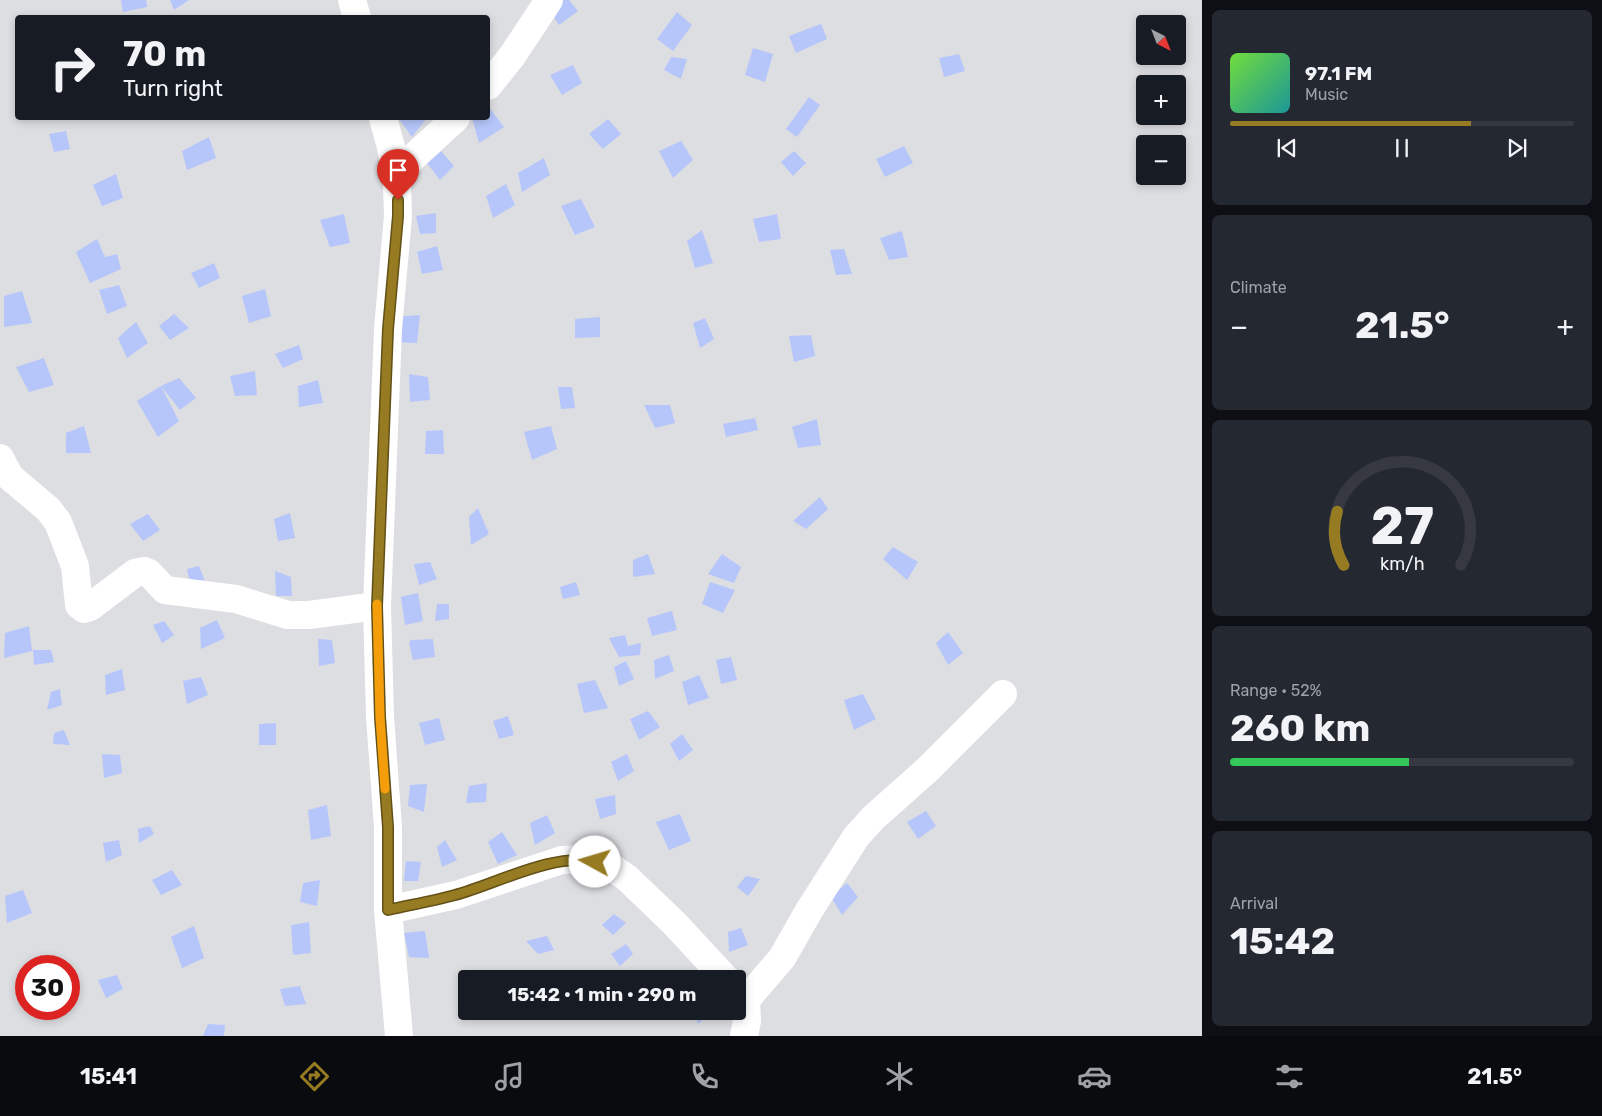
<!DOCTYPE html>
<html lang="en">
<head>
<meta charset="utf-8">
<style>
  :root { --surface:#171b24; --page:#242831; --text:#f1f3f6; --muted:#9ea1a6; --line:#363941; --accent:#967b22 }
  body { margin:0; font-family:Rubik,sans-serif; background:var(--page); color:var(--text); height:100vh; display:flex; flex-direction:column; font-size:19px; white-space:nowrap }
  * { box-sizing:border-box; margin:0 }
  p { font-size:16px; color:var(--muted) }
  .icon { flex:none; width:28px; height:28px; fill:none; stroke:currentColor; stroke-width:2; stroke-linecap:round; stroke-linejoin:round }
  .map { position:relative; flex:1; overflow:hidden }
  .sheet { display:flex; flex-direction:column; gap:10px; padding:10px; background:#0d0f14; width:400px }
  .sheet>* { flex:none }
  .hud { position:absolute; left:15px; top:15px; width:475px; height:105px; border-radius:5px; box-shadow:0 2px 8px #0003; background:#171b24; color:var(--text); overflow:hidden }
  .needle { width:32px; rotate:138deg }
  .buttons { position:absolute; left:1136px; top:15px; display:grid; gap:10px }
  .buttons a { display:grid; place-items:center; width:50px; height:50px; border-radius:5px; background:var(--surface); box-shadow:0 2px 8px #0003; font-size:25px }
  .speed { position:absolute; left:15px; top:955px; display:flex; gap:10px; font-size:25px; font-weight:700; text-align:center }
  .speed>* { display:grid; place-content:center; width:65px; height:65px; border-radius:50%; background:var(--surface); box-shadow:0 2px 8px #0003; line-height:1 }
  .speed .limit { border:8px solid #d22; background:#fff; color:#111 }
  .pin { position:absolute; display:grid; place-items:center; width:42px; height:42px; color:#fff; margin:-51px -21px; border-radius:50% 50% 50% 0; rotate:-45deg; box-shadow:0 0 5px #0007 }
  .pin .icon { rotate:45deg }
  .me { position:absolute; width:55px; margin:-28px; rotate:276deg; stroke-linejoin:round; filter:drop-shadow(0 0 4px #0008) }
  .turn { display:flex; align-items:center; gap:18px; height:105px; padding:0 25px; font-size:22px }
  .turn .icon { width:65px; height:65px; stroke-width:2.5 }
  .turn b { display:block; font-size:35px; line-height:42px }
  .big { font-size:38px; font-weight:700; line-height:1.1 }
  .sheet .widget { flex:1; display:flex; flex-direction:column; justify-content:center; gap:8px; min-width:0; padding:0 18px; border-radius:8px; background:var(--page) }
  .sheet .dial { align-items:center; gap:0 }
  .dial svg { height:130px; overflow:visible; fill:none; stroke:var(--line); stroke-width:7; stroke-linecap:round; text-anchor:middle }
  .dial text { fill:var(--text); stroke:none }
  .song { display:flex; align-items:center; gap:15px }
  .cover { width:60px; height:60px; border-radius:8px; background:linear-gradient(135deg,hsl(100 70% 55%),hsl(180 70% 35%)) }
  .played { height:5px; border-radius:2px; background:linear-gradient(90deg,var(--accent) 70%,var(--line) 70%) }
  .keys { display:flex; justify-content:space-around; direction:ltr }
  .heat { display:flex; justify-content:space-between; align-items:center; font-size:28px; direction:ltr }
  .charge { height:8px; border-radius:4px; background:linear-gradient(90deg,#34c759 52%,var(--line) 0) }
  .trip { position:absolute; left:458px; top:970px; width:288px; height:50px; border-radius:5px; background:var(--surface); box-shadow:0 2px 8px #0003; font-weight:700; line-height:50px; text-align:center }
  .menu { display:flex; height:80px; justify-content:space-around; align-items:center; background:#090b0e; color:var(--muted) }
  .menu .icon { width:35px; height:35px }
  .menu .active { color:var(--accent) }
  .menu b { font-size:22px; color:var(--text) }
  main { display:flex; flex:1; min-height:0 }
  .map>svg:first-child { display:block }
  .building { fill:#b6c6fa }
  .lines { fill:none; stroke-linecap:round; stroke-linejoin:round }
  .minor { stroke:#fff; stroke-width:28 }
  .route-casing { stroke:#625016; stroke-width:12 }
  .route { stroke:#967b22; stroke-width:9 }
  .slow { stroke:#f59e0b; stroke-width:9 }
</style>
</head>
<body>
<main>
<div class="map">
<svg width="1202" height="1036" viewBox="0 0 1202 1036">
  <rect width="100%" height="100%" fill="#dddee2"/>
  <g class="building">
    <polygon points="121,0 146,0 147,7 123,12"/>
    <polygon points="170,0 189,0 174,10"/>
    <polygon points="554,0 569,0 578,11 559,25 547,7"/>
    <polygon points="677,12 692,25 673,51 657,39"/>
    <polygon points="821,24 827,39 796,53 789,36"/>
    <polygon points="753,48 773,54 765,82 745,75"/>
    <polygon points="959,54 965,71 944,77 939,58"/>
    <polygon points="671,57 687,59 681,79 664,70"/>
    <polygon points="573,65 582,83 562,95 550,75"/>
    <polygon points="809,97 820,105 797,137 786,129"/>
    <polygon points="488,106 504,127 479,143 472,118 488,118"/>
    <polygon points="400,118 427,118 412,137 399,119"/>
    <polygon points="608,119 621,134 603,149 589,134"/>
    <polygon points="66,131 70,149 54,152 49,134"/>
    <polygon points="209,137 216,158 187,170 182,151"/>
    <polygon points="681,141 693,160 673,178 659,151"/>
    <polygon points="904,146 913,163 885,177 876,159"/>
    <polygon points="441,151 454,166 440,180 427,163"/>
    <polygon points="794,151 806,163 793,176 781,162"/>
    <polygon points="544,158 550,175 522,192 518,173"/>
    <polygon points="116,174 123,198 102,206 93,185"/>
    <polygon points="506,184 515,205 493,218 486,196"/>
    <polygon points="581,199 595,227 575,235 561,206"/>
    <polygon points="436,213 436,233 420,234 416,216"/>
    <polygon points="344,214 350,243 330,247 320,220"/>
    <polygon points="777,214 781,239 759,242 753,219"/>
    <polygon points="702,230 713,263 695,268 687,241"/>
    <polygon points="902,231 908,257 889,260 880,238"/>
    <polygon points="97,239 105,257 117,254 121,269 90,283 76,252"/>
    <polygon points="437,246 443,270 422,274 417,252"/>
    <polygon points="844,249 852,274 836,275 830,250"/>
    <polygon points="214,263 220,278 199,288 191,273"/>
    <polygon points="119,285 127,306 107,314 99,290"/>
    <polygon points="265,289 271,316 249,323 242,296"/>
    <polygon points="22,291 32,323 4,327 4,296"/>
    <polygon points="174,314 189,328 170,340 159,326"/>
    <polygon points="420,315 417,343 395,342 396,317"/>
    <polygon points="600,317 600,337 575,338 575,319"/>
    <polygon points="705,318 714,339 700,348 693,323"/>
    <polygon points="136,322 148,343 127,358 118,338"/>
    <polygon points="811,335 815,356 794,362 789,336"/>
    <polygon points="299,345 303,359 283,368 275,354"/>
    <polygon points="44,358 54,385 29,392 16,367"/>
    <polygon points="255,371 257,395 235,396 230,376"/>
    <polygon points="409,374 428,377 430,400 410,402"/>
    <polygon points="179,378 196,398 180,410 161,386"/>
    <polygon points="318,380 323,403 299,407 298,386"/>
    <polygon points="161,386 179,421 158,437 137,401"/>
    <polygon points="558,387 572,387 575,408 561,409"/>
    <polygon points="644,405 670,405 675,423 655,428"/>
    <polygon points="755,418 758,430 726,437 723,424"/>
    <polygon points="817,419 821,445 798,448 792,427"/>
    <polygon points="84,426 91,453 66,453 66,433"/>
    <polygon points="551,426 557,449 532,460 524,432"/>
    <polygon points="443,430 444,454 425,454 426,431"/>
    <polygon points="820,497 828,509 806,529 793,521"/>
    <polygon points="478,508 489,534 471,545 469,517"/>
    <polygon points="290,513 295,538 278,541 274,519"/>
    <polygon points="148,514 160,530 143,541 130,524"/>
    <polygon points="893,547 918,562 907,580 883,559"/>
    <polygon points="648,554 655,574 633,577 633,560"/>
    <polygon points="722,554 741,567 734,583 708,574"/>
    <polygon points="430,562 437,579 419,585 414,564"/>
    <polygon points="199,566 206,584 191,589 187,569"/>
    <polygon points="275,571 291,577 292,596 276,596"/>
    <polygon points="576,582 580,595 563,599 560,587"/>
    <polygon points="710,582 735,590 723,613 702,604"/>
    <polygon points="418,593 423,621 405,625 401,597"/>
    <polygon points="437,604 449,604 449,619 435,621"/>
    <polygon points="672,611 677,630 652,636 647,618"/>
    <polygon points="217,620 225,638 201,649 200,628"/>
    <polygon points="164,621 174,635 162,643 153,625"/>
    <polygon points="29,626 32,651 4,658 5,633"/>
    <polygon points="948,632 963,653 948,665 936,643"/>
    <polygon points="625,635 628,646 641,643 640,655 619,657 609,638"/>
    <polygon points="318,639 332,640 335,663 319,666"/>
    <polygon points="433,639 435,657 413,660 409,643 411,640"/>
    <polygon points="33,650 51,650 54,662 34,665"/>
    <polygon points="669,655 674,671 655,679 654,660"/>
    <polygon points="731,657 737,680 721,684 716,660"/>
    <polygon points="626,661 634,679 619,686 614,667"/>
    <polygon points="122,669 125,690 106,695 105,675"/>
    <polygon points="699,675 709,698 688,705 682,682"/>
    <polygon points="201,677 208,695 187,704 183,681"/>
    <polygon points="595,680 608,708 584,713 577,684"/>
    <polygon points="60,689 62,705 47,710 51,692"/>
    <polygon points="863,694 876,719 854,730 844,700"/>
    <polygon points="648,711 660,727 639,740 630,719"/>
    <polygon points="508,716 514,735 499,739 493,721"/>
    <polygon points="439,718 445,740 425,745 419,723"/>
    <polygon points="276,723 276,745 259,745 259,724"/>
    <polygon points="64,730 70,745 53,744 54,733"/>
    <polygon points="682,734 693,750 679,761 670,744"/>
    <polygon points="102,754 120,755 122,773 104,778"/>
    <polygon points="627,754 634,771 618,781 611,762"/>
    <polygon points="487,783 486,802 466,803 469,786"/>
    <polygon points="427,784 424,812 408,806 410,785"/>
    <polygon points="615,795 616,814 600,819 595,799"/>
    <polygon points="327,805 331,836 311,840 308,810"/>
    <polygon points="926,811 936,826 918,839 907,822"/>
    <polygon points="680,814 691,841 669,850 656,822"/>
    <polygon points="547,815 555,833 535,845 530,823"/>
    <polygon points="150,826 154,834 139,843 138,829"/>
    <polygon points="502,832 517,855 498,864 488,842"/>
    <polygon points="119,840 122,855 106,862 103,843"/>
    <polygon points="445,840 457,860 442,867 437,847"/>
    <polygon points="406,861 421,862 418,881 404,881"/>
    <polygon points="172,870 182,885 161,895 152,880"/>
    <polygon points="746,876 760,879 748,896 737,887"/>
    <polygon points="320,880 317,906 300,902 303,883"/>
    <polygon points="847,883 858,897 842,915 831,897"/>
    <polygon points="23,890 32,913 7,923 5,896"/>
    <polygon points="614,914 626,923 613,935 602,925"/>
    <polygon points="309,922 311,953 293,955 291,925"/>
    <polygon points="194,926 204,958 182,968 171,937"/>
    <polygon points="741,928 748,945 729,952 728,932"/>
    <polygon points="425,931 429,958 409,957 404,933"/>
    <polygon points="547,936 554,950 538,954 526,941"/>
    <polygon points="626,944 633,954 620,966 611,954"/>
    <polygon points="117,975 123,989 106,998 98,980"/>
    <polygon points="300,986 306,1004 285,1006 280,989"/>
    <polygon points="693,1011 713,1011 698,1024"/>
    <polygon points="208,1024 225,1025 224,1036 203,1036"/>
  </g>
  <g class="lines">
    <g class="minor">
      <polyline points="352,0 357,18"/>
      <polyline points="488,86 512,56 549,0"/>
      <polyline points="383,118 391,147 397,185 398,216 388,329 377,606 380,717 388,827 388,910 399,1036"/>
      <polyline points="395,174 456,118"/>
      <polyline points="0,458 10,477 48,509 58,522 75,566 79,605 84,609 90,607 135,573 144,571 149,573 165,590 236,599 288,615 309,615 377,606"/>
      <polyline points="388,910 456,895 562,860 583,859 608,865 627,878 674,923 726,979"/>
      <polyline points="744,1036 747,1021 746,1000 782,958 810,909 856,837 873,818 927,770 1003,694"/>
    </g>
  </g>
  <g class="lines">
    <g class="route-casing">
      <path id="route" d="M398,200v16l-10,113 -11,277 3,111 8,110v83c22,-5 45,-9 67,-15 41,-11 99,-43 140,-33"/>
    </g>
    <use href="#route" class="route"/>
    <polyline class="slow" points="377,604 380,717 385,789"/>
  </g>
</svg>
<div class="buttons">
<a><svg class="needle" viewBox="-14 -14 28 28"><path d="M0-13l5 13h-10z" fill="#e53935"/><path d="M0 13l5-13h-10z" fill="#9ea1a6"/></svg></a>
<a>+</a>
<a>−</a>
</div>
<div class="speed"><div class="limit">30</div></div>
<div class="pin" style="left:398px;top:200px;background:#d93025"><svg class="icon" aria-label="arrive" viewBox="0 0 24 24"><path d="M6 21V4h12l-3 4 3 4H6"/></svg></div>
<svg class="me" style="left:595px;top:862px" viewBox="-20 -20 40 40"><circle r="19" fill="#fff"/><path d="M0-13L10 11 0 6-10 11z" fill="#967b22"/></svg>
<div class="trip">15:42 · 1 min · 290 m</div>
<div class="hud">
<div class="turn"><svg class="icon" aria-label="right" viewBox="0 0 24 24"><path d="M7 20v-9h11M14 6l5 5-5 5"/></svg><div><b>70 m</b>Turn right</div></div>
</div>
</div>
<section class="sheet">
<div class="widget">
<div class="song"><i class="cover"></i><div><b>97.1 FM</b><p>Music</p></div></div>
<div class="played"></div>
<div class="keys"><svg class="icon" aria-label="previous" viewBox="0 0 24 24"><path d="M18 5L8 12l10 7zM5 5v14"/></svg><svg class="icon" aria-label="pause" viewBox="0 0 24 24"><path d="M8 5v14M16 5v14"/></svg><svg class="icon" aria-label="next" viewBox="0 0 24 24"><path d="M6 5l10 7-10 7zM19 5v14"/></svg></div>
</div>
<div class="widget"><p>Climate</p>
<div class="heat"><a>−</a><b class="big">21.5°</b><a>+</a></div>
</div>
<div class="widget dial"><svg viewBox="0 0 100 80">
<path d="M14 69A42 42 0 1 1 86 69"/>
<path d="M14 69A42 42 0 0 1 10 36" stroke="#967b22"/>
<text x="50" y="56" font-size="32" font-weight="700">27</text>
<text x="50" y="72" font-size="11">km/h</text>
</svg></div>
<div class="widget"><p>Range · 52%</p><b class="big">260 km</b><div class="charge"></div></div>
<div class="widget"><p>Arrival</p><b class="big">15:42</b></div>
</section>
</main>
<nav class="menu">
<b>15:41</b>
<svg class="icon active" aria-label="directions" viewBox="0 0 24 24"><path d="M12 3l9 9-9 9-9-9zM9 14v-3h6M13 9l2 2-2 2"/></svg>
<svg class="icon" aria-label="music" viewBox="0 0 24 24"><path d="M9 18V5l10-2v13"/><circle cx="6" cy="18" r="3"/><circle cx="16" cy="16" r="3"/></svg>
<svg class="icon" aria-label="phone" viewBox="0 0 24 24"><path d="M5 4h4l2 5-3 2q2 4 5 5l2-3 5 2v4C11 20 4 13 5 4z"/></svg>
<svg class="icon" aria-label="climate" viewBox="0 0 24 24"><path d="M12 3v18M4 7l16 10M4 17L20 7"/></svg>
<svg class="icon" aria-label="car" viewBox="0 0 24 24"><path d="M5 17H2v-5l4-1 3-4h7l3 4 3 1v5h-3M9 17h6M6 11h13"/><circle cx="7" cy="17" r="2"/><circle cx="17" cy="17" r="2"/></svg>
<svg class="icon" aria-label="filters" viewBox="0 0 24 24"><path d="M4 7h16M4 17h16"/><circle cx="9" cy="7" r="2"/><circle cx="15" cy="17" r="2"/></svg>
<b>21.5°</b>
</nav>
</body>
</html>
